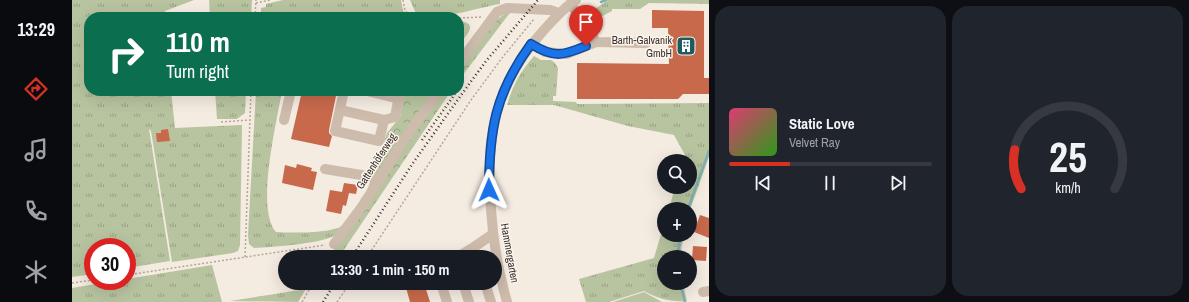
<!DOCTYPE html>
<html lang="en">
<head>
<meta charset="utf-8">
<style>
  :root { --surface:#171b24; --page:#20242c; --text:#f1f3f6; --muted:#9ea1a6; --line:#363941; --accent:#d93025 }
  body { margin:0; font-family:"Archivo Narrow",sans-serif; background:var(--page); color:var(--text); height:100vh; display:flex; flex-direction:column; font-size:15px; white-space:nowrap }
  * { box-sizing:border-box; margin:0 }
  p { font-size:13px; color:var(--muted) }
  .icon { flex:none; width:22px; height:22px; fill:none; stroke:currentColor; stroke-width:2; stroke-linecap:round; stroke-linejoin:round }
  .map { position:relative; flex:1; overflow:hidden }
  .drawer { display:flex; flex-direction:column; gap:6px; padding:6px; background:#0d0f14; width:480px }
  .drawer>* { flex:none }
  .hud { position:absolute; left:12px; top:12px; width:380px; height:84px; border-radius:16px; box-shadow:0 4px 16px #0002; background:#0b6e4f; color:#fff; overflow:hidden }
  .fabs { position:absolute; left:585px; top:154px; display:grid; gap:8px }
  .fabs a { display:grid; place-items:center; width:40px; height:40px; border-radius:50%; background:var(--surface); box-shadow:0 4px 16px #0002; font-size:20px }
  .speed { position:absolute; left:12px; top:238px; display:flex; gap:8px; font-size:20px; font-weight:700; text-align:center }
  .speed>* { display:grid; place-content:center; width:52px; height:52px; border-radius:50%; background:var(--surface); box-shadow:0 4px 16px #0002; line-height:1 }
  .speed .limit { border:6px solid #d22; background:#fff; color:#111 }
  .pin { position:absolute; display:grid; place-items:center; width:34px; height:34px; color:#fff; margin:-41px -17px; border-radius:50% 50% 50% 0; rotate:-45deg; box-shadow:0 0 4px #0007 }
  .pin .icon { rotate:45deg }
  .me { position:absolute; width:44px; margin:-22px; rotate:359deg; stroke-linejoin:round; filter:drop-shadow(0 0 3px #0008) }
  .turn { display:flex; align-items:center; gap:14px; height:84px; padding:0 16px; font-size:18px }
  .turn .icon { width:52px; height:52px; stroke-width:2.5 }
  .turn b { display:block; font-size:28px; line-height:34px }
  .drawer .card { flex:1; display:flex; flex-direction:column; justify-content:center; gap:6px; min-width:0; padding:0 14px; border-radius:16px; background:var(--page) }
  .drawer .dial { align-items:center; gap:0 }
  .dial svg { height:104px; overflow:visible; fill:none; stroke:var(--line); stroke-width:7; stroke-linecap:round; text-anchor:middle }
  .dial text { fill:var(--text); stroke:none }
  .song { display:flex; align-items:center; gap:12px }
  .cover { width:48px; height:48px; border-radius:6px; background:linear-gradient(135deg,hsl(340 70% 55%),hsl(110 70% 35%)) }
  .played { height:4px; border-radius:2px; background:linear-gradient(90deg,var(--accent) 30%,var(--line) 30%) }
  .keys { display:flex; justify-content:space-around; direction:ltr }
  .drawer .tiles { flex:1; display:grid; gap:6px; grid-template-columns:repeat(2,1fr) }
  .trip { position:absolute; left:206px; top:250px; width:224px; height:40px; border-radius:20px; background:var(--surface); box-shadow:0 4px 16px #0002; font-weight:700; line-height:40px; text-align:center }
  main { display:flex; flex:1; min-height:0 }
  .tab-bar { display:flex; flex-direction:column; width:72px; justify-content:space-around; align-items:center; background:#090b0e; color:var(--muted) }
  .tab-bar .icon { width:28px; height:28px }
  .tab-bar .on { color:var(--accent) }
  .tab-bar b { font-size:18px; color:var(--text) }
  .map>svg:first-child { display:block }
  .grass { fill:url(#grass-tufts) }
  .forest { fill:url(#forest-crowns) }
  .green { fill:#b8c4a0 }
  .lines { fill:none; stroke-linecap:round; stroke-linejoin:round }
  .stream { stroke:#7fb0b2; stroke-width:2.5 }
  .building { fill:#c8694b }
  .path { stroke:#b9a596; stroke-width:1.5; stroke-dasharray:2 2; stroke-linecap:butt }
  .minor { stroke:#cdbbac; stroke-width:10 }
  .rail { stroke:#3b302b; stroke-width:2.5; stroke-dasharray:1 3; stroke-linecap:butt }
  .route-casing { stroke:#114b97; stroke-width:10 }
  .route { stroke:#1a73e8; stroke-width:7 }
  .labels { text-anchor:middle; stroke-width:3; stroke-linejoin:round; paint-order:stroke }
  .poi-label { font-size:11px; fill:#3b302b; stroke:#fbf5ee; text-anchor:end }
  .street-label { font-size:11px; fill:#3b302b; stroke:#fbf5ee }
</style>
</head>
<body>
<main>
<nav class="tab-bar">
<b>13:29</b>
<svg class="icon on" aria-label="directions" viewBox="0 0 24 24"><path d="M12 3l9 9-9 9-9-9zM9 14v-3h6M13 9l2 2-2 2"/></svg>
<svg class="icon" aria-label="music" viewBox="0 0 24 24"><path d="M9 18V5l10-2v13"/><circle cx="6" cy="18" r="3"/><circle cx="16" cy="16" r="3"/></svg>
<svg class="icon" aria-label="phone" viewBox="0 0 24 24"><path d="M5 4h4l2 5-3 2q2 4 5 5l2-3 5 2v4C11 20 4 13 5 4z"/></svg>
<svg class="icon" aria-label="climate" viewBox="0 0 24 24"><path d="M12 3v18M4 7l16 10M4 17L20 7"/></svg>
</nav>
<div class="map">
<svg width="637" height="302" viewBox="0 0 637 302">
  <defs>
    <pattern id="grass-tufts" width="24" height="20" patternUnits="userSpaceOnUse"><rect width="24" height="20" fill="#b8c4a0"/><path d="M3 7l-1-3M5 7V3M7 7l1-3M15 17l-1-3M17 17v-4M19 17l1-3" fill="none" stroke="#97a083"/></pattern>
    <pattern id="forest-crowns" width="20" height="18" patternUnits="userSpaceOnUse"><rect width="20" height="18" fill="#b8c4a0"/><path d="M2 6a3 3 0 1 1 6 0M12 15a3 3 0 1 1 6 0" fill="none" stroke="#97a083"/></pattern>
  </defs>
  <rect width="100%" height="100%" fill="#f4ebe1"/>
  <g class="grass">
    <polygon points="0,0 122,0 93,11 93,17 17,17 17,91 99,91 103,128 170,125 168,245 166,251 161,253 100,262 79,131 77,129 98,261 55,268 55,247 21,247 21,274 0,277"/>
    <polygon points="137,0 180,0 179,17 138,17"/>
    <polygon points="211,0 329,0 331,10 335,17 189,17 189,8 194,7 194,4"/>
    <path d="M338,0h90v4c-20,3 -65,18 -83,12z"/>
    <polygon points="536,0 637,0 637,4 577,3 568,9 540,9 540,11 519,22 513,16"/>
    <path d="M387,21c21,2 7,15 0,23z"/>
    <path d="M462,56l7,4h10l4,3 3,5 -2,28h-3v5l23,1 1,2 132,-1v54l-19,53v-1h-21l6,-22h15v-26h-7l2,-6 -11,-20 -46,-9 -74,-21h-47c7,-22 12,-31 27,-49z"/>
    <polygon points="143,91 174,91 173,113 165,119 145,119"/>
    <path d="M184,91h26c-5,30 -27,118 -6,141 15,1 58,2 69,-8 5,-5 13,-20 17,-27l1,1c-8,11 -15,25 -25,35 -10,11 -68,14 -84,15l-5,-4 -1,-9z"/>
    <path d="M592,224v11h20l-4,22h-16v26h19l4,18c-16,1 -29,-2 -43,-10l-35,11h-23l-7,-23 75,-21z"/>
    <polygon points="140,265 150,302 0,302 0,288 41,281 55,281 55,279"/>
    <polygon points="234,289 226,302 158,301"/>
  </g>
  <g class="forest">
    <polygon points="440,11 437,14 387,80 387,69 418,24 436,12"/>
    <polygon points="333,91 379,91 267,257 258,257 295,191 315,133 328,117"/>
  </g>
  <polygon class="green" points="572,292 590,302 541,302"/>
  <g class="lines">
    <g class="stream">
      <polyline points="529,2 534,0"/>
      <polyline points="616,209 637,151"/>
      <polyline points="605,257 609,235"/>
      <polyline points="608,283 613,302"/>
    </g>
  </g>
  <g class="building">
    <polygon points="580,10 632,11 632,78 637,78 637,94 611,94 606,99 505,99 505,63 597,64 596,28 580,28"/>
    <polygon points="230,91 265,91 257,130 257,133 260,136 257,147 219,139"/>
    <polygon points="96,129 98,141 85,142 84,133 89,133 89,130"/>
    <polygon points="225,164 240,168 239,171 245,172 241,190 210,183 213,165 224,168"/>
    <polygon points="272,183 286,185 284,194 277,193 274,206 271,205 269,214 254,211 258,190 270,192"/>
    <polygon points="628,215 637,218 637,238 622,232"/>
    <polygon points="621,246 635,247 634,261 620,260"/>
    <polygon points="338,283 352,283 358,302 338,302 333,284"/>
  </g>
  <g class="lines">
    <g class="path">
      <polyline points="331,0 333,10 339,17"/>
      <polyline points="184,3 198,0"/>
      <polyline points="183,17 184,0"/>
      <polyline points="387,18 410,17"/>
      <polyline points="149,122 177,120"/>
      <polyline points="173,257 179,91"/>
      <polyline points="255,257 258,251"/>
      <polyline points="295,257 399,100 430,58 462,19"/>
      <polyline points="55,275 253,245"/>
      <polyline points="0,283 21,280"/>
      <polyline points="230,302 241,283"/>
      <polyline points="265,302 278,283"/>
    </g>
    <g class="minor">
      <polyline points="498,4 509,18 524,42 574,43"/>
      <polyline points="459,44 473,52 494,54 524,42"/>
      <polyline points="387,63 425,12 435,8 478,10 487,13"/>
      <polyline points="272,91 263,131 307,141 312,120 323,117 328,91"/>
      <polyline points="295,91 327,99"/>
      <polyline points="268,110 312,120"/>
      <polyline points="212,120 219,91"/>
      <polyline points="253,169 307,178"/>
      <polyline points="262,244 292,204 331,141 367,91"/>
      <polyline points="385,257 402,247 421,234"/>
      <polyline points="369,283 375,302"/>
      <polyline points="391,283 397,302"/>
      <polyline points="413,283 419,302"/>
      <polyline points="631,292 637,291"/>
      <path d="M435,302c-9,-31 -14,-61 -16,-93 -6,-70 3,-124 52,-178 10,-11 20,-23 33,-31"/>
    </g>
    <g class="rail">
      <polyline points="350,140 383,94"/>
      <polyline points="280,257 341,163 387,98 414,61 466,0"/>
      <polyline points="251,302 263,283"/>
    </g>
  </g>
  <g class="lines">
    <g class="route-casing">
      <path id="route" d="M417,190c0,-59 6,-97 42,-146 23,14 31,12 55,2"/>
    </g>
    <use href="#route" class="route"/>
  </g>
  <defs>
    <g id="building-square" transform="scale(1)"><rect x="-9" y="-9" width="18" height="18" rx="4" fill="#1f5a5e" stroke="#fbf5ee"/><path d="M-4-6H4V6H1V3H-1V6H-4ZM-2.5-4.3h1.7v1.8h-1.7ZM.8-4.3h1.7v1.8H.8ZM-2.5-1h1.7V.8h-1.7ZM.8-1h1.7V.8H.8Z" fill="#fff"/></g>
  </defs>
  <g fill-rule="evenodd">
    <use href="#building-square" x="614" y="46"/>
  </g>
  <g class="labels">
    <g class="poi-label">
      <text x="600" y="44">Barth-Galvanik<tspan x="600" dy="13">GmbH</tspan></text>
    </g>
    <g class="street-label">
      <text transform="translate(304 161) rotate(-57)" y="4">Gattenhöferweg</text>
      <text transform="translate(438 253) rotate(80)" y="4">Hammergarten</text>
    </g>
  </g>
</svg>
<div class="fabs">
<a><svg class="icon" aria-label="search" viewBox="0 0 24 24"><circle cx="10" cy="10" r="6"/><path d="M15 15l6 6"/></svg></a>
<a>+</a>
<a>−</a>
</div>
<div class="speed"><div class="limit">30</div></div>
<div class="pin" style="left:514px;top:46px;background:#d93025"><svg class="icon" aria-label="arrive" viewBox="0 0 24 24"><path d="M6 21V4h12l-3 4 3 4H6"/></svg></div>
<svg class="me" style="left:417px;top:190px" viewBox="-20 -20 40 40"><path d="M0-17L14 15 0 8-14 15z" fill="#1a73e8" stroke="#fff" stroke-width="4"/></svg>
<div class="trip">13:30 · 1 min · 150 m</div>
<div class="hud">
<div class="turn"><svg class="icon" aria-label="right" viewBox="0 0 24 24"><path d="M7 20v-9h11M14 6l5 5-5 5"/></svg><div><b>110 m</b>Turn right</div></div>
</div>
</div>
<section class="drawer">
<div class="tiles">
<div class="card">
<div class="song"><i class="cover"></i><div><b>Static Love</b><p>Velvet Ray</p></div></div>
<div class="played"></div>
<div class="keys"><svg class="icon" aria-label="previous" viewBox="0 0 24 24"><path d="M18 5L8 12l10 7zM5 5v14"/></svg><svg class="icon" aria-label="pause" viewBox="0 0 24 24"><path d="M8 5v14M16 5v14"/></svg><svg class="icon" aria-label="next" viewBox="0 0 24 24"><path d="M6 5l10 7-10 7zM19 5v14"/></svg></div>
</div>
<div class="card dial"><svg viewBox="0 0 100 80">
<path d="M14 69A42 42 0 1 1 86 69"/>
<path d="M14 69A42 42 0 0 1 9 39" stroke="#d93025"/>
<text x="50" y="56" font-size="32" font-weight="700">25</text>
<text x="50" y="72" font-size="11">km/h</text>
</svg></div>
</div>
</section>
</main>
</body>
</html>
